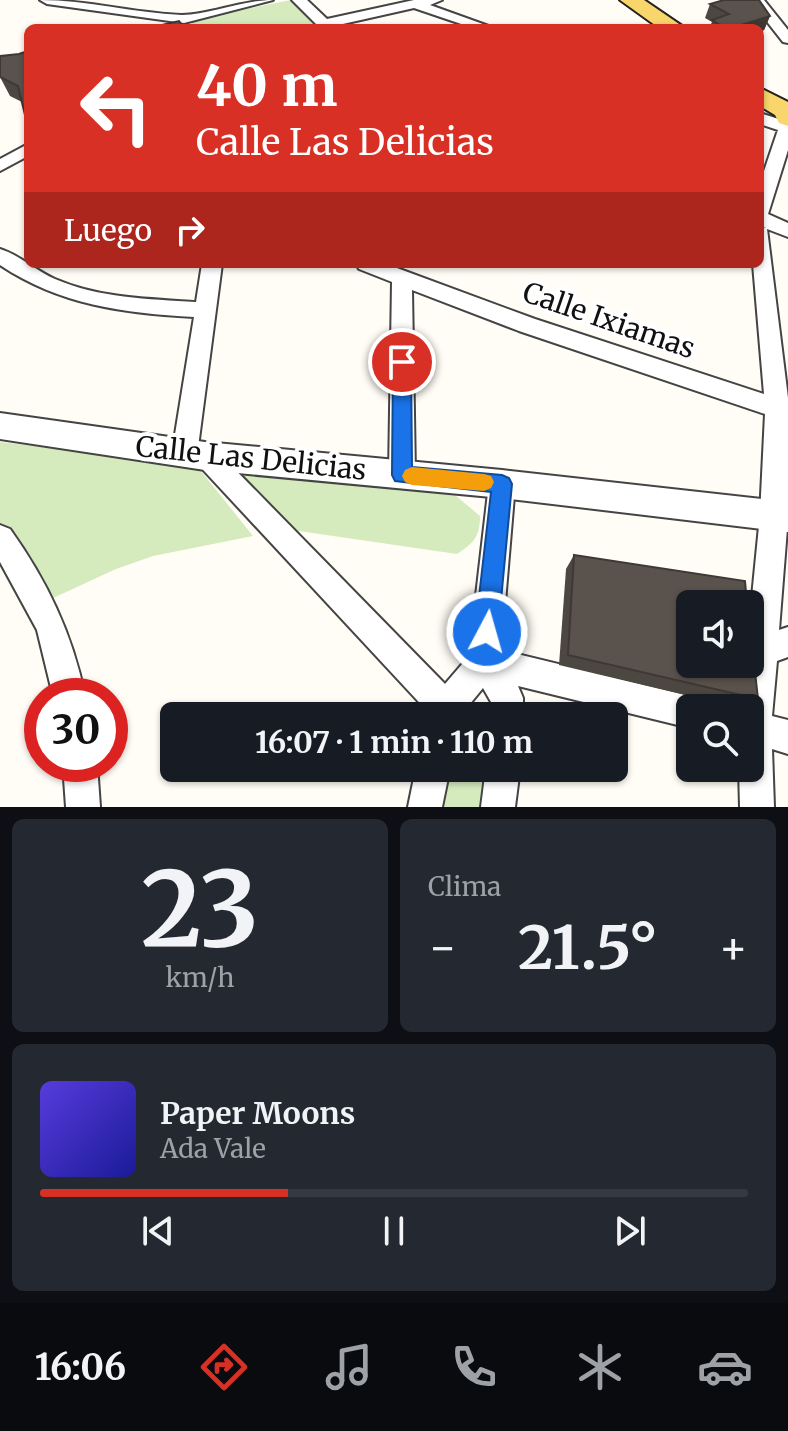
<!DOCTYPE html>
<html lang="es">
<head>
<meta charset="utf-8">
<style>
  :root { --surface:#171b24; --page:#242831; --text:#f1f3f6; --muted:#9ea1a6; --line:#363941; --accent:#d93025 }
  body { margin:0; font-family:Merriweather,serif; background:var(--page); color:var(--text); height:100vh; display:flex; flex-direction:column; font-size:30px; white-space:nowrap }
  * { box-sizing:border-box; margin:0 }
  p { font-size:26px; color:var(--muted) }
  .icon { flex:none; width:44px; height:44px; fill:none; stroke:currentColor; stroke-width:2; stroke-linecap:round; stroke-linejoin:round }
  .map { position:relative; height:807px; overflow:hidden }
  .drawer { display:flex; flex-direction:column; gap:12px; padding:12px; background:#0d0f14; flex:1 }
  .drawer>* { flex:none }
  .banner { position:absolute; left:24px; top:24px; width:740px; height:244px; border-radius:12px; box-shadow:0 2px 6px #0004; background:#d93025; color:#fff; overflow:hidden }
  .controls { position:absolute; left:676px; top:590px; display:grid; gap:16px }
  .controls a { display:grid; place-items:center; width:88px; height:88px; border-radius:12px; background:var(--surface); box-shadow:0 2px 6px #0004; font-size:40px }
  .speed { position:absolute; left:24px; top:678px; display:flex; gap:16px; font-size:40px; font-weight:700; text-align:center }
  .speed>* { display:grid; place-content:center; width:104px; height:104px; border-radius:50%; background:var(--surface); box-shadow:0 2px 6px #0004; line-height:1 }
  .speed .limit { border:12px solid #d22; background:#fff; color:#111 }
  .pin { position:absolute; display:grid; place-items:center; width:68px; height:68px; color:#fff; margin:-34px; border:4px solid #fff; border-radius:50%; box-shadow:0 2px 8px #0007 }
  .me { position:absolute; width:88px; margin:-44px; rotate:6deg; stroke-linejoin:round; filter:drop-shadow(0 0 6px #0008) }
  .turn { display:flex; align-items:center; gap:28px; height:168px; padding:0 40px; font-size:36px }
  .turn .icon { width:104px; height:104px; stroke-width:2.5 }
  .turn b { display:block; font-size:56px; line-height:68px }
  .then { display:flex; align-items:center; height:76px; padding:0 40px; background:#0003; gap:16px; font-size:30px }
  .big { font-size:60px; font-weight:700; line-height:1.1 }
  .drawer .widget { flex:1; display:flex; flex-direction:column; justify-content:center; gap:12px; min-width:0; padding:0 28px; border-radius:12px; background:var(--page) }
  .drawer .dial { align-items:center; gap:0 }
  .dial b { font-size:104px; line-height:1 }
  .song { display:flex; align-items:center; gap:24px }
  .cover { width:96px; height:96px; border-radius:12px; background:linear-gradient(135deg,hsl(250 70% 55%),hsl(240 70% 35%)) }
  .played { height:8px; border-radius:4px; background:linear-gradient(90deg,var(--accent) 35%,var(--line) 35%) }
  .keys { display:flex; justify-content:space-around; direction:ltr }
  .heat { display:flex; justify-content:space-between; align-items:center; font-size:44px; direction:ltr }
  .drawer .tiles { flex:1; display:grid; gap:12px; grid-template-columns:1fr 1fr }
  .widget:last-child { grid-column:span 2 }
  .trip { position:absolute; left:160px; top:702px; width:468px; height:80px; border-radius:12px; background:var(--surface); box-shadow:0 2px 6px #0004; font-weight:700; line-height:80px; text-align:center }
  .tabs { display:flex; height:128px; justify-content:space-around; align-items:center; background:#090b0e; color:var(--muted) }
  .tabs .icon { width:56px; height:56px }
  .tabs .on { color:var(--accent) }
  .tabs b { font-size:36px; color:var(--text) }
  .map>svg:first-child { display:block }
  .green { fill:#d5ebbd }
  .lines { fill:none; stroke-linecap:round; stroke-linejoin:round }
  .minor-casing { stroke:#444; stroke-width:4 }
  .tertiary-casing { stroke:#444; stroke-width:4 }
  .primary-casing { stroke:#222; stroke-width:4 }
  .minor { fill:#fff; fill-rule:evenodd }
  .tertiary { fill:#fff; fill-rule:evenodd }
  .primary { fill:#f9d66b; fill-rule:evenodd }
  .wall { fill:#4d4742 }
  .shaded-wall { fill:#3f3936 }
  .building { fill:#5a524d; stroke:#3f3936; stroke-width:2 }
  .route { fill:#1a73e8; stroke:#114b97; stroke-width:2 }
  .slow { fill:#f59e0b }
  .labels { text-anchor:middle; stroke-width:8; stroke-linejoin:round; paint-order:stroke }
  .street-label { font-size:28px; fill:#111; stroke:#fff }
</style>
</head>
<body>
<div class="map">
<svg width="788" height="807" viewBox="0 0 788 807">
  <rect width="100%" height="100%" fill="#fffdf5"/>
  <g class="green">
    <polygon points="291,0 316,28 194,28 190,20"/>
    <polygon points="0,442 196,465 253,536 153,556 116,569 51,599 0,523"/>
    <path d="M250,473l205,22 25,21c0,20 -6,27 -23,38l-165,-24 -50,-53z"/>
    <polygon points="447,768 484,768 479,807 439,807"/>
  </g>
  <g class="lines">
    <g class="minor-casing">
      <g id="minor">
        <path d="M40,0c48,0 94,13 142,15 27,0 59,-15 91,-15l-89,23 -137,-19z"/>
        <polygon points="292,0 307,0 327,19 414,0 442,0 430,5 494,28 473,28 414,8 334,26 335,28 320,28"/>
        <polygon points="750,0 764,0 788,30 788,43 783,42"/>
        <polygon points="760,113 782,120 788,118 788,150 768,214 788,223 788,237 767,229 788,398 788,516 779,630 788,627 788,657 777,661 772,716 788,720 788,754 772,749 774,807 740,807 739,768 750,768 750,708 741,708 745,664 750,664 750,617 760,516 765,414 519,331 412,290 415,475 411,483 402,486 393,483 389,475 392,282 359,269 356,264 386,264 535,319 764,394 753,264 760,264 760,227 766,228 760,225 760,183 778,130 760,124"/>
        <polygon points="28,144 28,156 0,171 0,159"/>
        <path d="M0,249c20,6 36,22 55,30 44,19 93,20 141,23l6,-38h20l-24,183 7,-2 9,3 231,236 24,-28 20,-172 4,-8 9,-4 9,4 4,8 -14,166 189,46 11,5 4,7h-15v20l-172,-42 5,12v18h-32v-14l-8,-14 -23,28h-32l1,-3 -235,-253 -9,4 -9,-3 -4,-8 22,-136c-71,-4 -134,-12 -194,-52z"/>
        <path d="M0,525l10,4c37,52 62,104 75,167h-32l-16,-66 -37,-68z"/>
        <polygon points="63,764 97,764 100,807 66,807"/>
        <polygon points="416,768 450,768 442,807 408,807"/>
        <polygon points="486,768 520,768 515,807 481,807"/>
      </g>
    </g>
    <g class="tertiary-casing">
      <polygon id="tertiary" points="0,413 205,442 502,470 788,502 788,532 502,498 205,470 0,439"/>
    </g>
    <g class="primary-casing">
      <g id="primary">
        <polygon points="620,0 644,0 685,28 659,28"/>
        <polygon points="760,88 788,102 788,126 779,123 775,115 760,106"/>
      </g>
    </g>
    <use href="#minor" class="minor"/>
    <use href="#tertiary" class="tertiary"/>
    <use href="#primary" class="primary"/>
  </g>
  <g class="wall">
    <polygon points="724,0 759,0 770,16 764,30 760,32 760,28 709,28 712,22 705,18 710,4"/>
    <polygon points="28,51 28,124 22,102 10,96 0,77 19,54"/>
    <polygon points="574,555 758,699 740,708 559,665 566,569"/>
  </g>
  <polygon class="shaded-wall" points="770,16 764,30 760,32 760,28 732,28"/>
  <g class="building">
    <polygon points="724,0 759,0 770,16 732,28 725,28 712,20 729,14 710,4"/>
    <polygon points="179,21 184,28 153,27"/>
    <polygon points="28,51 28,118 26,119 18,86 0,77 0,56 19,54"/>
    <polygon points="574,555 745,581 747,604 690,604 690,664 750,664 750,627 758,699 568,655"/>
  </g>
  <polygon class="route" points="402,356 411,362 412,467 502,475 509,478 512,484 498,632 495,640 487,644 479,640 475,632 491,492 395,481 392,475 393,362"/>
  <polygon class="slow" points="412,467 484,474 491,476 494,482 491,488 484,491 412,485 405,482 402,476 405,470"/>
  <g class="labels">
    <g class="street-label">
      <text transform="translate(609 320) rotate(19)" y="10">Calle Ixiamas</text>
      <text transform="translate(251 458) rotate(6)" y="10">Calle Las Delicias</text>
    </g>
  </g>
</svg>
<div class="controls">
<a><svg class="icon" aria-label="sound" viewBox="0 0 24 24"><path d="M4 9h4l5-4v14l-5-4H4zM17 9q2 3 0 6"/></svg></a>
<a><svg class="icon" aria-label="search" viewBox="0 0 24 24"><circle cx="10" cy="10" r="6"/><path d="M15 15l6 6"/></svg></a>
</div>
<div class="speed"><div class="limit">30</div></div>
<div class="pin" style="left:402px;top:362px;background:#d93025"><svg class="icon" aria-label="arrive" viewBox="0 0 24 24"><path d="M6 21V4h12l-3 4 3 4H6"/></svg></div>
<svg class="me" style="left:487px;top:632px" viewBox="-20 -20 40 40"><circle r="17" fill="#1a73e8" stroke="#fff" stroke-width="3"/><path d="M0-11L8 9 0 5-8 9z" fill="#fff"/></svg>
<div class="trip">16:07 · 1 min · 110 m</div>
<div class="banner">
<div class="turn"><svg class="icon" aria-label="left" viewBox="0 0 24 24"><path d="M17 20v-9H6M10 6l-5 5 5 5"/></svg><div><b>40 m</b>Calle Las Delicias</div></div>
<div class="then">Luego<svg class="icon" aria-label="right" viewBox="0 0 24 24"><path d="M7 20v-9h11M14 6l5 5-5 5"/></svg></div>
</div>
</div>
<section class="drawer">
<div class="tiles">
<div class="widget dial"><b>23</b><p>km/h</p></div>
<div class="widget"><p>Clima</p>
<div class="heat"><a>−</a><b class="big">21.5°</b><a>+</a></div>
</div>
<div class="widget">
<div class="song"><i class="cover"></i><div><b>Paper Moons</b><p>Ada Vale</p></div></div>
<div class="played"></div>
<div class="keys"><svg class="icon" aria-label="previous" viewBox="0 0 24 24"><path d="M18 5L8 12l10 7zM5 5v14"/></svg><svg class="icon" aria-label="pause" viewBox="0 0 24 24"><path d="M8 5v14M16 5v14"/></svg><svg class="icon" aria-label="next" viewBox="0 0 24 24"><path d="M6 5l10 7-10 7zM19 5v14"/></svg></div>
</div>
</div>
</section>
<nav class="tabs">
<b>16:06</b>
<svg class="icon on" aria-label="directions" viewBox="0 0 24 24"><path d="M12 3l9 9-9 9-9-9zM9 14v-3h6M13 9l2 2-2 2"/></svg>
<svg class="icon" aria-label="music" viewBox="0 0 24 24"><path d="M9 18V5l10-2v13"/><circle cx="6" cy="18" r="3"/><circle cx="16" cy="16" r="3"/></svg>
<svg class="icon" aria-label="phone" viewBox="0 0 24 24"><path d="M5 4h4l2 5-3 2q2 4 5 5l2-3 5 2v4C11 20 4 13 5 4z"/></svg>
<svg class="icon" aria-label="climate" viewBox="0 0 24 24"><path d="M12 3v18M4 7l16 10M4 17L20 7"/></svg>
<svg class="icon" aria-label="car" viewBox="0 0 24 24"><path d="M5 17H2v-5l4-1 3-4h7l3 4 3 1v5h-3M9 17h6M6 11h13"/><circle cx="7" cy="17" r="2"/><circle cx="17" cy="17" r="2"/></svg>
</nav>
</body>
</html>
